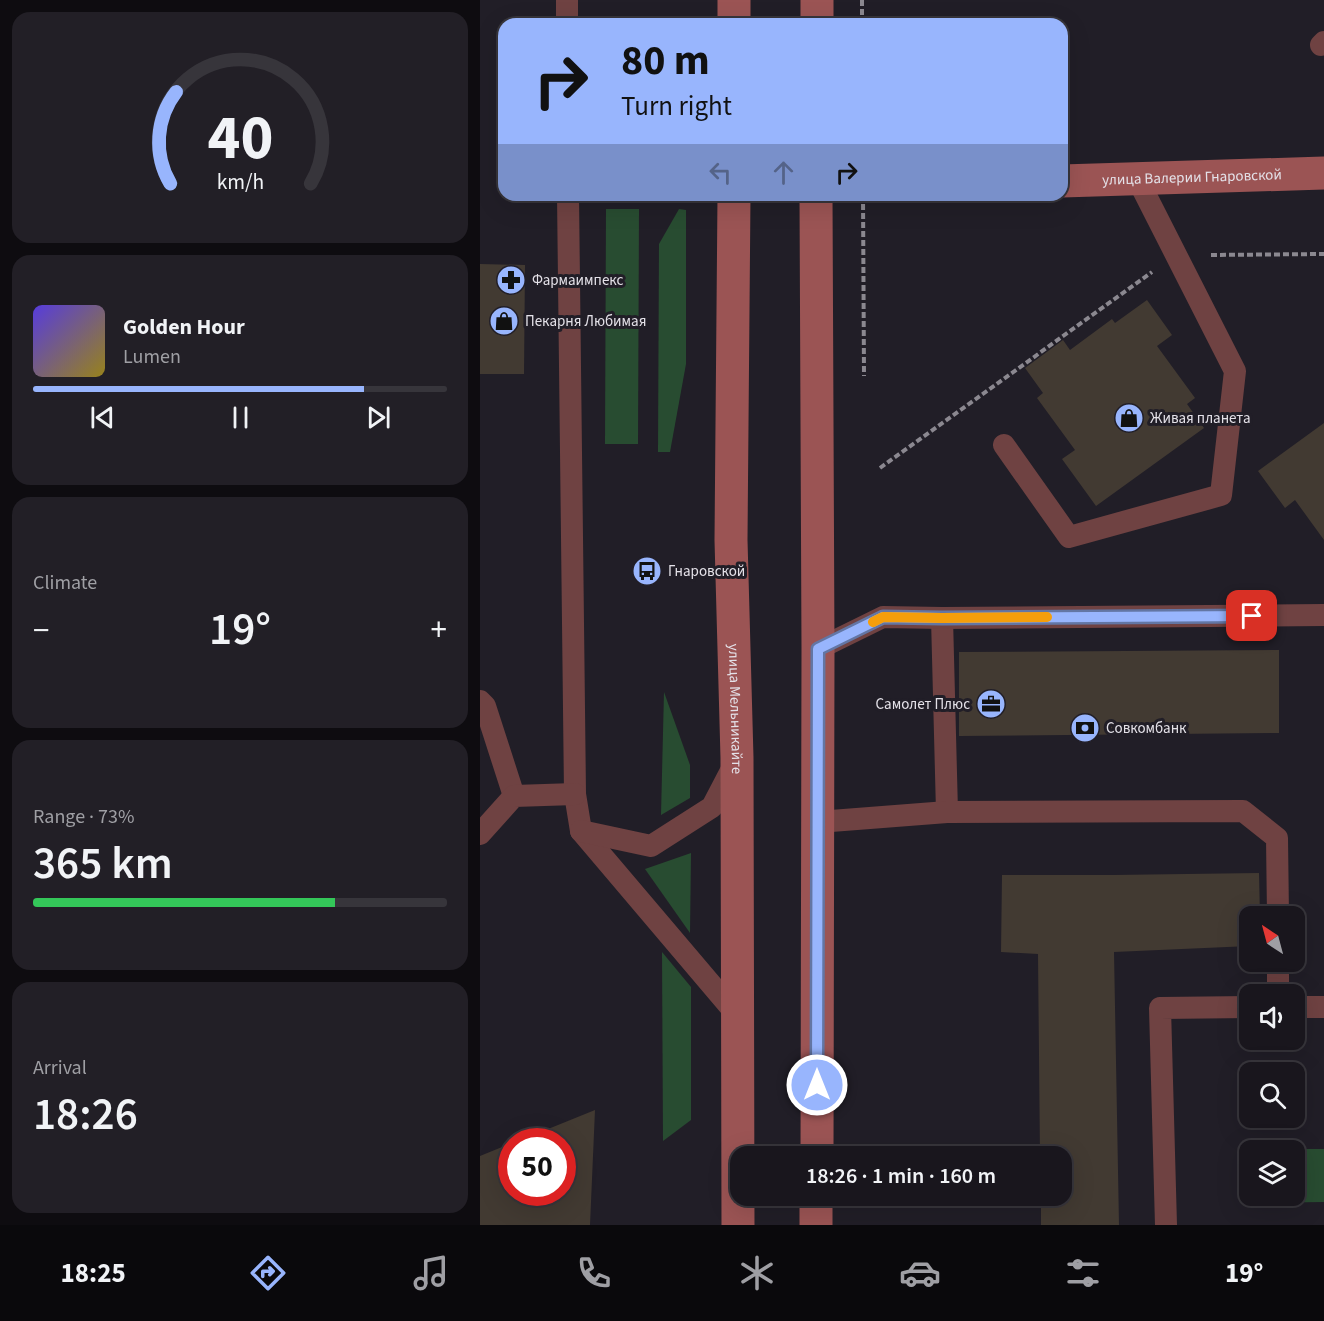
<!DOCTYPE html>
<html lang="en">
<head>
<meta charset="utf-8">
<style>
  :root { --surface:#19161d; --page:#221f26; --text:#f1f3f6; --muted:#9f9fa4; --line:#37353b; --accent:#98b5fd }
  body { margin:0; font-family:"Source Sans 3",sans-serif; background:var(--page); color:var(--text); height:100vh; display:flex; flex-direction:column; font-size:22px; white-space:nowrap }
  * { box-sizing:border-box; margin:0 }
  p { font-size:20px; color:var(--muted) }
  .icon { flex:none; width:33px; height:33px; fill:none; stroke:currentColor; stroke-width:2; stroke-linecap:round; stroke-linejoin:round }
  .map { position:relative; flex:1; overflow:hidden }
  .drawer { display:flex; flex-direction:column; gap:12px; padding:12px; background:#0e0c10; width:480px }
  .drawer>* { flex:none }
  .top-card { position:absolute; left:18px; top:18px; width:570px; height:183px; border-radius:18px; box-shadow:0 6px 24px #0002,0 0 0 2px var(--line); background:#98b5fd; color:#111; overflow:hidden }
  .needle { width:39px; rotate:324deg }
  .controls { position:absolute; left:759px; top:906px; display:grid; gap:12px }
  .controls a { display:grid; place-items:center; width:66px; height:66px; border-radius:12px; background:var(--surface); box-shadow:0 6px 24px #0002,0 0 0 2px var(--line); font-size:30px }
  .speed { position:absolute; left:18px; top:1128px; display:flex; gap:12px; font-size:30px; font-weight:700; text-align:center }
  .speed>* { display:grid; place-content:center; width:78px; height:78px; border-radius:50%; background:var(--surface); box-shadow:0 6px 24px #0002,0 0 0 2px var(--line); line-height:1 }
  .speed .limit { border:9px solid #d22; background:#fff; color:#111 }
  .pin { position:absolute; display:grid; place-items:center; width:51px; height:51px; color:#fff; margin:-26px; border-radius:12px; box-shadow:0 3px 9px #0006 }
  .me { position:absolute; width:66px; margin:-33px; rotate:0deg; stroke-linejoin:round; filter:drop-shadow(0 0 4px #0008) }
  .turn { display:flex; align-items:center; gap:21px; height:126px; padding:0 24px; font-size:27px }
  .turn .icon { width:78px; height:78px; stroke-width:2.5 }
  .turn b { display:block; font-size:42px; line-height:51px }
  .lanes { display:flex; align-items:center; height:57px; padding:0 24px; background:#0003; justify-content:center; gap:30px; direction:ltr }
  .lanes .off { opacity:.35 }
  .big { font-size:45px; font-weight:600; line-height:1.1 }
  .drawer .widget { flex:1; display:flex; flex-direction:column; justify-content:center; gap:9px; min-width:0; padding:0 21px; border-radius:18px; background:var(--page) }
  .drawer .dial { align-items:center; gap:0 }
  .dial svg { height:156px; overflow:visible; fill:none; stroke:var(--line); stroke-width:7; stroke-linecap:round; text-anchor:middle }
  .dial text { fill:var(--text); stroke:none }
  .song { display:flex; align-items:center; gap:18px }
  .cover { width:72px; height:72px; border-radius:9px; background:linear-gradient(135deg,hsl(250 70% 55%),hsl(50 70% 35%)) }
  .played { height:6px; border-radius:3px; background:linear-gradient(90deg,var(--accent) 80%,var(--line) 80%) }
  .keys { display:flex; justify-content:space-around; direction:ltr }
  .heat { display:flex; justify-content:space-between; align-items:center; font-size:33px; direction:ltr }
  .charge { height:9px; border-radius:4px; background:linear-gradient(90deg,#34c759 73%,var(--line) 0) }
  .trip { position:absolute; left:250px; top:1146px; width:342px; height:60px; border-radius:18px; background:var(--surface); box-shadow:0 6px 24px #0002,0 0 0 2px var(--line); font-weight:600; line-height:60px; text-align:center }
  .tabs { display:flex; height:96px; justify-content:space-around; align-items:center; background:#0a090c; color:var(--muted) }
  .tabs .icon { width:42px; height:42px }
  .tabs .active { color:var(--accent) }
  .tabs b { font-size:27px; color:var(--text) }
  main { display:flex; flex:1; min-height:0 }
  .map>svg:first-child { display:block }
  .green { fill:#284c31 }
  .building { fill:#423a32 }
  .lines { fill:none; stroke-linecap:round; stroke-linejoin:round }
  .path { stroke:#8b8890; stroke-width:4; stroke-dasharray:6 3; stroke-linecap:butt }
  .lane { stroke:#6f4242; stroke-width:22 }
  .secondary { stroke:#9b5454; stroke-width:33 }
  .route-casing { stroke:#6376a4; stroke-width:15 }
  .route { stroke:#98b5fd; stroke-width:10 }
  .slow { stroke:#f59e0b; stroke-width:10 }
  .labels { text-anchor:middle; stroke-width:6; stroke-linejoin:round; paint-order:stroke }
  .street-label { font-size:15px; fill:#e4e1e8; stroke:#211e27 }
  .poi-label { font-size:15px; fill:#e4e1e8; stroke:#211e27; text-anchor:start }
</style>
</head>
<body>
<main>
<section class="drawer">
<div class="widget dial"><svg viewBox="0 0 100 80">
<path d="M14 69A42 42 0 1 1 86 69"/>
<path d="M14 69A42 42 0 0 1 17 22" stroke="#98b5fd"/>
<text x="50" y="56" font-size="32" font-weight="700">40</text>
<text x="50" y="72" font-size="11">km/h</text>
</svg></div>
<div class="widget">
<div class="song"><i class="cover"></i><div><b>Golden Hour</b><p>Lumen</p></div></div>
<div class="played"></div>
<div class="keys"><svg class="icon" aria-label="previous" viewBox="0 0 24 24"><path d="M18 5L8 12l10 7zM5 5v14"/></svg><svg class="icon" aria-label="pause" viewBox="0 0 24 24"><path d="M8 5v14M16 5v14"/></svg><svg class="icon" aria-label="next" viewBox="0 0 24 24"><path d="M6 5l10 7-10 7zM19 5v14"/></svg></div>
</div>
<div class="widget"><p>Climate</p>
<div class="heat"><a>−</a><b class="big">19°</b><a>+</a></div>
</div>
<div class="widget"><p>Range · 73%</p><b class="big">365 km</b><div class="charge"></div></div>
<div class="widget"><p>Arrival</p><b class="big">18:26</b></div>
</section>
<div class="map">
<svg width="844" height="1225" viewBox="0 0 844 1225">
  <rect width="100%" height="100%" fill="#211e27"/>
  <g class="green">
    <polygon points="126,209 159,209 158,444 125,444"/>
    <polygon points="199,209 206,210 206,364 190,452 178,452 179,244"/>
    <polygon points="184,692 210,765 210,798 181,815"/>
    <polygon points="211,853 210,933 165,869"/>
    <polygon points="182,952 211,987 211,1120 183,1141"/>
    <polygon points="779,1149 844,1149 844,1202 780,1203 779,1196 814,1196 814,1150 779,1150"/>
  </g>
  <g class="building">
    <polygon points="0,264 45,265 44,374 0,374"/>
    <polygon points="667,300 692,335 677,346 715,398 707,404 724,428 616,506 582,459 595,450 557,398 563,393 545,368 583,340 590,350 632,319 635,323"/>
    <polygon points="844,423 844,540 815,500 805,508 778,471"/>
    <polygon points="799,650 799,733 479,736 479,652"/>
    <polygon points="779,873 780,916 770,916 770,946 634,952 639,1225 561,1225 561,1196 582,1196 582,1156 560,1156 558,954 521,952 522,875 633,875"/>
    <polygon points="115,1110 110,1225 0,1225 0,1156 32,1143 32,1192 82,1192 82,1142 36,1142"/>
  </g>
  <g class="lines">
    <g class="path">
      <polyline points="382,0 382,24"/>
      <polyline points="383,195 384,376"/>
      <polyline points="731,255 844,254"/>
      <polyline points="400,468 672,272"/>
    </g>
    <g class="lane">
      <polyline points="87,0 87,24"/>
      <polyline points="841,45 844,42"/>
      <polyline points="88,195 95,794 101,831 258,1016"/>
      <polyline points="524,445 589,537 741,495 755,371 658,180"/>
      <polyline points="462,618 467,812"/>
      <polyline points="338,649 403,617 462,618 844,615"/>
      <polyline points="0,701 5,706 34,796"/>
      <polyline points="338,822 467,812 763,811 797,838 798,916"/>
      <polyline points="101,831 171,846 232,807 255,763"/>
      <polyline points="0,834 34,796 95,794"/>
      <polyline points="798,962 798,994"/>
      <polyline points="814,1007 844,1007"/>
      <polyline points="686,1225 680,1008 770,1007"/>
    </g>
    <g class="secondary">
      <polyline points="254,0 254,24"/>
      <polyline points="337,24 337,0"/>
      <path id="s1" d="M582,181l262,-8"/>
      <path id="s2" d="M254,195l-3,345 6,218 1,467"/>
      <polyline points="336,195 338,649 337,1156"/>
      <polyline points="336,1225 336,1196"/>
    </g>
  </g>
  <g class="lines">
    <g class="route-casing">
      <polyline id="route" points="337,1085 338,649 403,617 462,618 772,616"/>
    </g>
    <use href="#route" class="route"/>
    <polyline class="slow" points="393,622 403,617 462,618 567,617"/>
  </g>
  <defs>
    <g id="pharmacy-disc" transform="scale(1.5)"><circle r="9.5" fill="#98b5fd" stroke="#211e27"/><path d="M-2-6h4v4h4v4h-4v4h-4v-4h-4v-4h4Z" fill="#111"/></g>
    <g id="shop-disc" transform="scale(1.5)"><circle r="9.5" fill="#98b5fd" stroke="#211e27"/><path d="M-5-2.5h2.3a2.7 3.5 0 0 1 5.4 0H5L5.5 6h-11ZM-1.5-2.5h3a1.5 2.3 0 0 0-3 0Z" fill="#111"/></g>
    <g id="bus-disc" transform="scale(1.5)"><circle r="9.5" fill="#98b5fd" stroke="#211e27"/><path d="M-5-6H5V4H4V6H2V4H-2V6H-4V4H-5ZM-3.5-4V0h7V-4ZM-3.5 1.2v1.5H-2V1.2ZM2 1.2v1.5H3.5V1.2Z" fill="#111"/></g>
    <g id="office-disc" transform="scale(1.5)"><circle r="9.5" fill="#98b5fd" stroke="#211e27"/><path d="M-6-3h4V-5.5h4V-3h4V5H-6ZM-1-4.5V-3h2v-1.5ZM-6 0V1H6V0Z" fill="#111"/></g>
    <g id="bank-disc" transform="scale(1.5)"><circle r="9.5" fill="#98b5fd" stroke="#211e27"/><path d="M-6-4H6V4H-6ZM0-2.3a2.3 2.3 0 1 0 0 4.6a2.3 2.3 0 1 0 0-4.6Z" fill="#111"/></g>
  </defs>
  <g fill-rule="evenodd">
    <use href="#pharmacy-disc" x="31" y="280"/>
    <use href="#shop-disc" x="24" y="321"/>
    <use href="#shop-disc" x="649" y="418"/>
    <use href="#bus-disc" x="167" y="571"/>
    <use href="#office-disc" x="511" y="704"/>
    <use href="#bank-disc" x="605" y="728"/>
  </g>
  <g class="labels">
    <g class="street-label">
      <text dy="5" stroke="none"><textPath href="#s1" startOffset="130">улица Валерии Гнаровской</textPath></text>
      <text dy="5" stroke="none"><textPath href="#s2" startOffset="514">улица Мельникайте</textPath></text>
    </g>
    <g class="poi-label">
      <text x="52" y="285">Фармаимпекс</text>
      <text x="45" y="326">Пекарня Любимая</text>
      <text x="670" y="423">Живая планета</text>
      <text x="188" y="576">Гнаровской</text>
      <text x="490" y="709" text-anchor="end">Самолет Плюс</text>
      <text x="626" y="733">Совкомбанк</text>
    </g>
  </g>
</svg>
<div class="controls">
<a><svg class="needle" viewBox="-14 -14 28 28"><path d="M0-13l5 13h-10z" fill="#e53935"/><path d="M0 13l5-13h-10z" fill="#9f9fa4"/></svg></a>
<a><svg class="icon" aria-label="sound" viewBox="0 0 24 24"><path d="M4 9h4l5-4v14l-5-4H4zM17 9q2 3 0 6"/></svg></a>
<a><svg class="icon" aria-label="search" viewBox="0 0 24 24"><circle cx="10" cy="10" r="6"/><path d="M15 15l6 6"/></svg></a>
<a><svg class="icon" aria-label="layers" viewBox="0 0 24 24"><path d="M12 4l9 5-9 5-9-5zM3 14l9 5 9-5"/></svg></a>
</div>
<div class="speed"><div class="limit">50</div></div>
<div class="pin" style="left:772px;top:616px;background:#d93025"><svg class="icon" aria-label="arrive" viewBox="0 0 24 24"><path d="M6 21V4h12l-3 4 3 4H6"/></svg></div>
<svg class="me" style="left:337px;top:1085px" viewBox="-20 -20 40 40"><circle r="17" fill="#98b5fd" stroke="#fff" stroke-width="3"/><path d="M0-11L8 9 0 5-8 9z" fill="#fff"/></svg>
<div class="trip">18:26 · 1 min · 160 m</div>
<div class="top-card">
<div class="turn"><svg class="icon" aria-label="right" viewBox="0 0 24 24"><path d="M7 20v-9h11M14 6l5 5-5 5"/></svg><div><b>80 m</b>Turn right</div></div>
<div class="lanes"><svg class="icon off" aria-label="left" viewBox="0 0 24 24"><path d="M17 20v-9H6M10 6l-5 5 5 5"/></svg><svg class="icon off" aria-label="ahead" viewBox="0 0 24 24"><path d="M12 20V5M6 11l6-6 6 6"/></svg><svg class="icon" aria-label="right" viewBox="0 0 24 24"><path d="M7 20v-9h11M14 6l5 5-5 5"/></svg></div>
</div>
</div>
</main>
<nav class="tabs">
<b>18:25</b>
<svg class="icon active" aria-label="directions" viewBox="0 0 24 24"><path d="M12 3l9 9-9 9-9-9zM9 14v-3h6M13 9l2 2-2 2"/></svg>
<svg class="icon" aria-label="music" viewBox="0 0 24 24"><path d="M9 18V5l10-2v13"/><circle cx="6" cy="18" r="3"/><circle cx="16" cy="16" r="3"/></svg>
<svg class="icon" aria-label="phone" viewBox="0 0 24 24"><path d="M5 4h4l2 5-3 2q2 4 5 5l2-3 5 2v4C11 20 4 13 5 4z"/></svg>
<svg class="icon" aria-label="climate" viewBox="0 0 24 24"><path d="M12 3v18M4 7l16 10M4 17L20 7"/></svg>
<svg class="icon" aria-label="car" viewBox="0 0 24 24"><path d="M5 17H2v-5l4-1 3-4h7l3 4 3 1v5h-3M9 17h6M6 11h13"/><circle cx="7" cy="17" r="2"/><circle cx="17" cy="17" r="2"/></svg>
<svg class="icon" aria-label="filters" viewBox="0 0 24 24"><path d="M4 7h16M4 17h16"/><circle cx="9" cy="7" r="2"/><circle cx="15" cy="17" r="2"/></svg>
<b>19°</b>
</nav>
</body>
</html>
